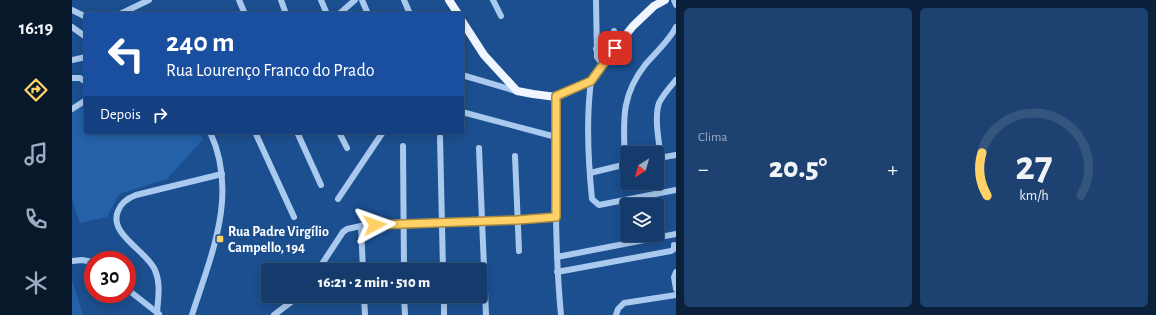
<!DOCTYPE html>
<html lang="pt">
<head>
<meta charset="utf-8">
<style>
  :root { --surface:#143b6b; --page:#1d4271; --text:#f1f3f6; --muted:#9dadc1; --line:#33557e; --accent:#ffd166 }
  body { margin:0; font-family:"Alegreya Sans",sans-serif; background:var(--page); color:var(--text); height:100vh; display:flex; flex-direction:column; font-size:15px; white-space:nowrap }
  * { box-sizing:border-box; margin:0 }
  p { font-size:13px; color:var(--muted) }
  .icon { flex:none; width:22px; height:22px; fill:none; stroke:currentColor; stroke-width:2; stroke-linecap:round; stroke-linejoin:round }
  .map { position:relative; flex:1; overflow:hidden }
  .sheet { display:flex; flex-direction:column; gap:8px; padding:8px; background:#0b203b; width:480px }
  .sheet>* { flex:none }
  .guide { position:absolute; left:12px; top:12px; width:380px; height:122px; border-radius:4px; box-shadow:0 2px 10px #0003,0 0 0 1px var(--line); background:#1a4fa0; color:#fff; overflow:hidden }
  .needle { width:26px; rotate:217deg }
  .tools { position:absolute; left:548px; top:146px; display:grid; gap:8px }
  .tools a { display:grid; place-items:center; width:44px; height:44px; border-radius:4px; background:var(--surface); box-shadow:0 2px 10px #0003,0 0 0 1px var(--line); font-size:20px }
  .speed { position:absolute; left:12px; top:251px; display:flex; gap:8px; font-size:20px; font-weight:700; text-align:center }
  .speed>* { display:grid; place-content:center; width:52px; height:52px; border-radius:50%; background:var(--surface); box-shadow:0 2px 10px #0003,0 0 0 1px var(--line); line-height:1 }
  .speed .limit { border:6px solid #d22; background:#fff; color:#111 }
  .pin { position:absolute; display:grid; place-items:center; width:34px; height:34px; color:#fff; margin:-17px; border-radius:8px; box-shadow:0 2px 6px #0006 }
  .me { position:absolute; width:44px; margin:-22px; rotate:86deg; stroke-linejoin:round; filter:drop-shadow(0 0 3px #0008) }
  .turn { display:flex; align-items:center; gap:14px; height:84px; padding:0 16px; font-size:18px }
  .turn .icon { width:52px; height:52px; stroke-width:2.5 }
  .turn b { display:block; font-size:28px; line-height:34px }
  .then { display:flex; align-items:center; height:38px; padding:0 16px; background:#0003; gap:8px; font-size:15px }
  .big { font-size:30px; font-weight:800; line-height:1.1 }
  .sheet .card { flex:1; display:flex; flex-direction:column; justify-content:center; gap:6px; min-width:0; padding:0 14px; border-radius:6px; background:var(--page) }
  .sheet .dial { align-items:center; gap:0 }
  .dial svg { height:104px; overflow:visible; fill:none; stroke:var(--line); stroke-width:7; stroke-linecap:round; text-anchor:middle }
  .dial text { fill:var(--text); stroke:none }
  .heat { display:flex; justify-content:space-between; align-items:center; font-size:22px; direction:ltr }
  .sheet .tiles { flex:1; display:grid; gap:8px; grid-template-columns:repeat(2,1fr) }
  .trip { position:absolute; left:189px; top:263px; width:226px; height:40px; border-radius:4px; background:var(--surface); box-shadow:0 2px 10px #0003,0 0 0 1px var(--line); font-weight:800; line-height:40px; text-align:center }
  main { display:flex; flex:1; min-height:0 }
  .dock { display:flex; flex-direction:column; width:72px; justify-content:space-around; align-items:center; background:#08182b; color:var(--muted) }
  .dock .icon { width:28px; height:28px }
  .dock .selected { color:var(--accent) }
  .dock b { font-size:18px; color:var(--text) }
  .map>svg:first-child { display:block }
  .green { fill:#2461a8 }
  .lines { fill:none; stroke-linecap:round; stroke-linejoin:round }
  .minor { stroke:#a9c9ee; stroke-width:6 }
  .major { stroke:#f0f6ff; stroke-width:8 }
  .route-casing { stroke:#a68842; stroke-width:10 }
  .route { stroke:#ffd166; stroke-width:7 }
  .poi-dot { fill:#ffd166; stroke:#1b4f8f; stroke-width:1.5 }
  .labels { text-anchor:middle; stroke-width:4; stroke-linejoin:round; paint-order:stroke }
  .poi-label { font-size:14px; font-weight:bold; fill:#fff; stroke:#1b4f8f; text-anchor:start }
</style>
</head>
<body>
<main>
<nav class="dock">
<b>16:19</b>
<svg class="icon selected" aria-label="directions" viewBox="0 0 24 24"><path d="M12 3l9 9-9 9-9-9zM9 14v-3h6M13 9l2 2-2 2"/></svg>
<svg class="icon" aria-label="music" viewBox="0 0 24 24"><path d="M9 18V5l10-2v13"/><circle cx="6" cy="18" r="3"/><circle cx="16" cy="16" r="3"/></svg>
<svg class="icon" aria-label="phone" viewBox="0 0 24 24"><path d="M5 4h4l2 5-3 2q2 4 5 5l2-3 5 2v4C11 20 4 13 5 4z"/></svg>
<svg class="icon" aria-label="climate" viewBox="0 0 24 24"><path d="M12 3v18M4 7l16 10M4 17L20 7"/></svg>
</nav>
<div class="map">
<svg width="604" height="315" viewBox="0 0 604 315">
  <rect width="100%" height="100%" fill="#1b4f8f"/>
  <g class="green">
    <polygon points="14,103 14,132 126,132 131,139 95,179 47,194 35,217 8,223 0,200 0,112"/>
    <polygon points="0,280 11,315 0,315"/>
  </g>
  <g class="lines">
    <g class="minor">
      <polyline points="167,0 173,14"/>
      <polyline points="209,0 214,14"/>
      <polyline points="249,0 255,14"/>
      <polyline points="290,0 296,14"/>
      <polyline points="332,0 338,14"/>
      <polyline points="421,0 429,16"/>
      <polyline points="524,0 525,57 530,64"/>
      <polyline points="602,0 604,5"/>
      <polyline points="0,10 14,17"/>
      <polyline points="48,14 77,0"/>
      <polyline points="267,14 283,0"/>
      <polyline points="0,27 14,37"/>
      <polyline points="524,49 532,48 541,36 542,31"/>
      <polyline points="0,60 14,57"/>
      <polyline points="390,75 444,91"/>
      <polyline points="0,78 8,78 14,82"/>
      <path d="M519,81c-5,38 -3,79 1,118l7,6 77,-15"/>
      <path d="M484,97c0,72 -2,145 5,218"/>
      <polyline points="0,109 14,100"/>
      <polyline points="390,112 484,137"/>
      <polyline points="183,132 222,217"/>
      <polyline points="225,132 249,185"/>
      <polyline points="267,132 275,148"/>
      <polyline points="368,137 371,270"/>
      <polyline points="331,146 332,270"/>
      <polyline points="407,148 414,315"/>
      <polyline points="443,156 447,251"/>
      <polyline points="587,158 604,155"/>
      <path d="M589,158c-2,-16 -7,-40 -2,-55 4,-8 11,-16 17,-23"/>
      <path d="M553,164c-1,-39 -6,-66 20,-99 10,-12 24,-24 31,-38"/>
      <polyline points="518,173 555,164"/>
      <polyline points="266,199 311,132"/>
      <polyline points="289,226 291,270"/>
      <polyline points="485,257 604,234"/>
      <polyline points="0,261 10,260 21,262"/>
      <polyline points="246,270 271,232 275,229 289,226 331,223 445,220 484,217"/>
      <polyline points="485,272 599,251 602,249 602,245"/>
      <polyline points="604,272 602,277 604,289"/>
      <polyline points="55,289 87,314"/>
      <polyline points="292,296 293,315"/>
      <polyline points="332,296 333,315"/>
      <polyline points="372,296 372,315"/>
      <path d="M85,313c1,-15 4,-29 -2,-43 -8,-19 -47,-36 -37,-59 3,-8 10,-13 18,-16l86,-21"/>
      <path d="M120,315c19,-60 47,-121 18,-183"/>
      <polyline points="202,315 227,296"/>
      <polyline points="544,315 546,309 552,303 604,295"/>
    </g>
    <g class="major">
      <polyline points="377,0 386,14"/>
      <polyline points="390,21 412,55 445,91 461,94 484,97 519,81 535,58 561,26 582,6 593,0"/>
    </g>
  </g>
  <g class="lines">
    <g class="route-casing">
      <polyline id="route" points="303,225 445,220 484,217 484,96 519,81 543,48"/>
    </g>
    <use href="#route" class="route"/>
  </g>
  <rect class="poi-dot" x="144" y="235" width="8" height="8" rx="2"/>
  <g class="labels">
    <g class="poi-label">
      <text x="156" y="236">Rua Padre Virgílio<tspan x="156" dy="16">Campello, 194</tspan></text>
    </g>
  </g>
</svg>
<div class="tools">
<a><svg class="needle" viewBox="-14 -14 28 28"><path d="M0-13l5 13h-10z" fill="#e53935"/><path d="M0 13l5-13h-10z" fill="#9dadc1"/></svg></a>
<a><svg class="icon" aria-label="layers" viewBox="0 0 24 24"><path d="M12 4l9 5-9 5-9-5zM3 14l9 5 9-5"/></svg></a>
</div>
<div class="speed"><div class="limit">30</div></div>
<div class="pin" style="left:543px;top:48px;background:#d93025"><svg class="icon" aria-label="arrive" viewBox="0 0 24 24"><path d="M6 21V4h12l-3 4 3 4H6"/></svg></div>
<svg class="me" style="left:303px;top:225px" viewBox="-20 -20 40 40"><path d="M0-17L14 15 0 8-14 15z" fill="#ffd166" stroke="#fff" stroke-width="4"/></svg>
<div class="trip">16:21 · 2 min · 510 m</div>
<div class="guide">
<div class="turn"><svg class="icon" aria-label="left" viewBox="0 0 24 24"><path d="M17 20v-9H6M10 6l-5 5 5 5"/></svg><div><b>240 m</b>Rua Lourenço Franco do Prado</div></div>
<div class="then">Depois<svg class="icon" aria-label="right" viewBox="0 0 24 24"><path d="M7 20v-9h11M14 6l5 5-5 5"/></svg></div>
</div>
</div>
<section class="sheet">
<div class="tiles">
<div class="card"><p>Clima</p>
<div class="heat"><a>−</a><b class="big">20.5°</b><a>+</a></div>
</div>
<div class="card dial"><svg viewBox="0 0 100 80">
<path d="M14 69A42 42 0 1 1 86 69"/>
<path d="M14 69A42 42 0 0 1 10 36" stroke="#ffd166"/>
<text x="50" y="56" font-size="32" font-weight="700">27</text>
<text x="50" y="72" font-size="11">km/h</text>
</svg></div>
</div>
</section>
</main>
</body>
</html>
